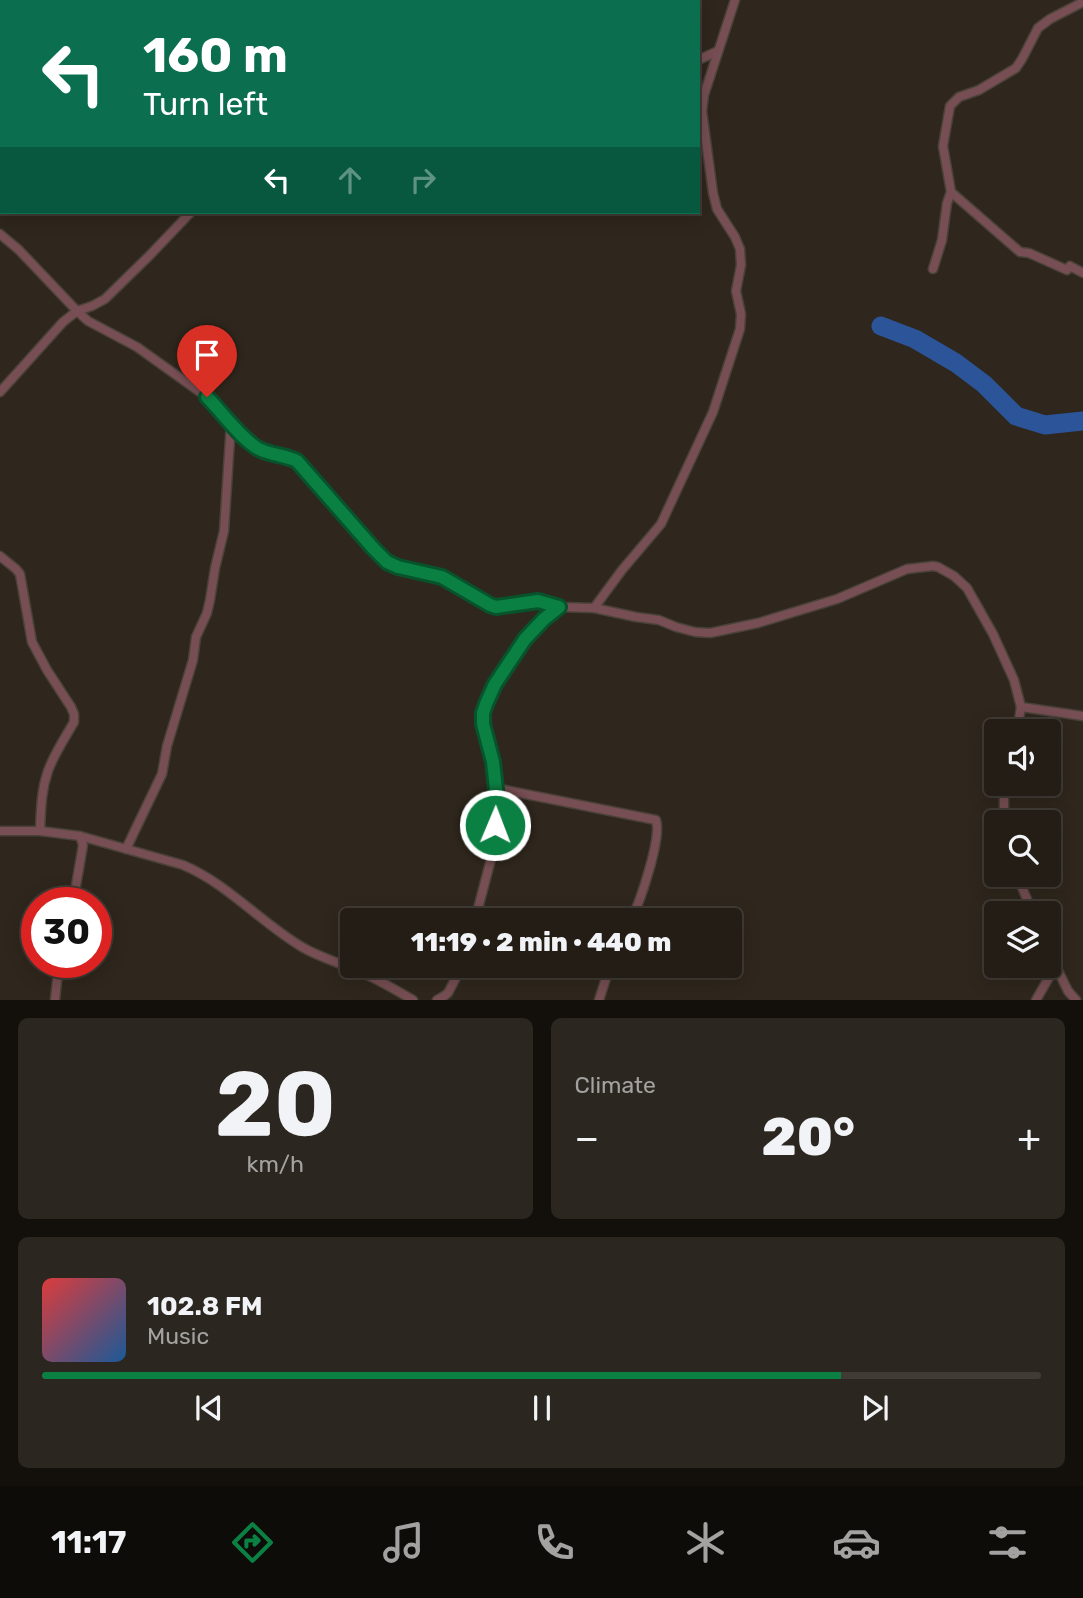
<!DOCTYPE html>
<html lang="en">
<head>
<meta charset="utf-8">
<style>
  :root { --surface:#231d16; --page:#2b261f; --text:#f1f3f6; --muted:#a3a2a1; --line:#403b35; --accent:#0b8043 }
  body { margin:0; font-family:Rubik,sans-serif; background:var(--page); color:var(--text); height:100vh; display:flex; flex-direction:column; font-size:26px; white-space:nowrap }
  * { box-sizing:border-box; margin:0 }
  p { font-size:23px; color:var(--muted) }
  .icon { flex:none; width:38px; height:38px; fill:none; stroke:currentColor; stroke-width:2; stroke-linecap:round; stroke-linejoin:round }
  .map { position:relative; height:1000px; overflow:hidden }
  .details { display:flex; flex-direction:column; gap:18px; padding:18px; background:#13100c; flex:1 }
  .details>* { flex:none }
  .top-card { position:absolute; left:0px; top:0px; width:700px; height:214px; box-shadow:0 4px 18px #0003,0 0 0 2px var(--line); background:#0b6e4f; color:#fff; overflow:hidden }
  .fabs { position:absolute; left:984px; top:719px; display:grid; gap:14px }
  .fabs a { display:grid; place-items:center; width:77px; height:77px; border-radius:7px; background:var(--surface); box-shadow:0 4px 18px #0003,0 0 0 2px var(--line); font-size:35px }
  .speed { position:absolute; left:21px; top:887px; display:flex; gap:14px; font-size:35px; font-weight:700; text-align:center }
  .speed>* { display:grid; place-content:center; width:91px; height:91px; border-radius:50%; background:var(--surface); box-shadow:0 4px 18px #0003,0 0 0 2px var(--line); line-height:1 }
  .speed .limit { border:10px solid #d22; background:#fff; color:#111 }
  .pin { position:absolute; display:grid; place-items:center; width:60px; height:60px; color:#fff; margin:-72px -30px; border-radius:50% 50% 50% 0; rotate:-45deg; box-shadow:0 0 7px #0007 }
  .pin .icon { rotate:45deg }
  .me { position:absolute; width:77px; margin:-38px; rotate:1deg; stroke-linejoin:round; filter:drop-shadow(0 0 5px #0008) }
  .turn { display:flex; align-items:center; gap:24px; height:147px; padding:0 28px; font-size:32px }
  .turn .icon { width:91px; height:91px; stroke-width:2.5 }
  .turn b { display:block; font-size:49px; line-height:60px }
  .lanes { display:flex; align-items:center; height:66px; padding:0 28px; background:#0003; justify-content:center; gap:35px; direction:ltr }
  .lanes .off { opacity:.35 }
  .big { font-size:52px; font-weight:800; line-height:1.1 }
  .details .widget { flex:1; display:flex; flex-direction:column; justify-content:center; gap:10px; min-width:0; padding:0 24px; border-radius:10px; background:var(--page) }
  .details .dial { align-items:center; gap:0 }
  .dial b { font-size:91px; line-height:1 }
  .song { display:flex; align-items:center; gap:21px }
  .cover { width:84px; height:84px; border-radius:10px; background:linear-gradient(135deg,hsl(0 70% 55%),hsl(210 70% 35%)) }
  .played { height:7px; border-radius:4px; background:linear-gradient(90deg,var(--accent) 80%,var(--line) 80%) }
  .keys { display:flex; justify-content:space-around; direction:ltr }
  .heat { display:flex; justify-content:space-between; align-items:center; font-size:38px; direction:ltr }
  .details .tiles { flex:1; display:grid; gap:18px; grid-template-columns:1fr 1fr }
  .widget:last-child { grid-column:span 2 }
  .trip { position:absolute; left:340px; top:908px; width:402px; height:70px; border-radius:7px; background:var(--surface); box-shadow:0 4px 18px #0003,0 0 0 2px var(--line); font-weight:800; line-height:70px; text-align:center }
  .menu { display:flex; height:112px; justify-content:space-around; align-items:center; background:#0e0c09; color:var(--muted) }
  .menu .icon { width:49px; height:49px }
  .menu .active { color:var(--accent) }
  .menu b { font-size:32px; color:var(--text) }
  .map>svg:first-child { display:block }
  .lines { fill:none; stroke-linecap:round; stroke-linejoin:round }
  .river { stroke:#2c5499; stroke-width:19 }
  .street-casing { stroke:#4a4238; stroke-width:11 }
  .street { stroke:#764e53; stroke-width:8 }
  .route-casing { stroke:#07532c; stroke-width:18 }
  .route { stroke:#0b8043; stroke-width:12 }
</style>
</head>
<body>
<div class="map">
<svg width="1083" height="1000" viewBox="0 0 1083 1000">
  <rect width="100%" height="100%" fill="#2f271d"/>
  <g class="lines">
    <polyline class="river" points="881,326 915,339 956,363 984,384 1016,416 1045,425 1083,421"/>
    <g class="street-casing">
      <g id="street">
        <polyline points="438,0 440,2"/>
        <polyline points="536,0 536,2"/>
        <polyline points="129,2 130,0"/>
        <polyline points="698,60 718,51"/>
        <polyline points="0,123 2,121"/>
        <polyline points="951,192 1020,252 1029,253 1067,270 1070,266 1083,273"/>
        <polyline points="0,234 19,250 77,311 88,321 137,347 207,397 255,447 265,452 287,456 297,461 373,548 387,562 398,567 442,577 496,607 538,601 559,607 594,608 636,617 659,620 676,627 695,632 710,633 758,623 837,599 907,569 933,566 938,567 954,576 967,588 993,634 1014,680 1021,707 1017,732"/>
        <polyline points="933,269 942,240 947,203 951,192 943,146 950,106 959,97 979,90 1016,68 1022,59 1038,28 1050,19 1083,2"/>
        <polyline points="0,392 63,322 77,311 92,306 105,299 150,255 191,212"/>
        <path d="M0,556l16,13 4,5 12,68 15,28 24,37 3,7v8c-9,16 -20,32 -26,49 -7,20 -7,39 -8,60"/>
        <polyline points="594,608 622,570 661,524 713,412 740,329 741,314 736,291 741,265 740,249 735,237 717,209 713,193 702,111 704,95 735,0"/>
        <polyline points="1021,707 1083,716"/>
        <path d="M495,788l161,32c6,18 -16,82 -25,100"/>
        <polyline points="1004,822 1004,797 1006,784"/>
        <path d="M0,831h40l40,5 103,29c45,19 77,57 119,82 17,10 35,15 54,23 20,8 38,19 57,30"/>
        <polyline points="126,849 162,774 167,746 193,660 196,637 207,613 210,600 215,568 224,531 231,423"/>
        <polyline points="1017,875 1033,914"/>
        <polyline points="73,903 83,845 80,836"/>
        <polyline points="475,920 491,859 496,810 493,762 483,724 486,704 495,684 525,640 559,607"/>
        <polyline points="1048,950 1068,991 1076,1000"/>
        <polyline points="55,1000 57,981 62,962"/>
        <polyline points="437,1000 444,996 448,993 462,966"/>
        <polyline points="599,1000 610,966"/>
        <polyline points="1036,1000 1055,967"/>
      </g>
    </g>
    <use href="#street" class="street"/>
  </g>
  <g class="lines">
    <g class="route-casing">
      <path id="route" d="M207,397c14,14 35,43 52,52 11,6 26,6 38,12l76,87 14,14 11,5 44,10 48,28 6,2 42,-6 21,6 -15,12 -19,20 -30,45 -9,20 -3,9v11l10,38 4,36 -2,27"/>
    </g>
    <use href="#route" class="route"/>
  </g>
</svg>
<div class="fabs">
<a><svg class="icon" aria-label="sound" viewBox="0 0 24 24"><path d="M4 9h4l5-4v14l-5-4H4zM17 9q2 3 0 6"/></svg></a>
<a><svg class="icon" aria-label="search" viewBox="0 0 24 24"><circle cx="10" cy="10" r="6"/><path d="M15 15l6 6"/></svg></a>
<a><svg class="icon" aria-label="layers" viewBox="0 0 24 24"><path d="M12 4l9 5-9 5-9-5zM3 14l9 5 9-5"/></svg></a>
</div>
<div class="speed"><div class="limit">30</div></div>
<div class="pin" style="left:207px;top:397px;background:#d93025"><svg class="icon" aria-label="arrive" viewBox="0 0 24 24"><path d="M6 21V4h12l-3 4 3 4H6"/></svg></div>
<svg class="me" style="left:495px;top:825px" viewBox="-20 -20 40 40"><circle r="17" fill="#0b8043" stroke="#fff" stroke-width="3"/><path d="M0-11L8 9 0 5-8 9z" fill="#fff"/></svg>
<div class="trip">11:19 · 2 min · 440 m</div>
<div class="top-card">
<div class="turn"><svg class="icon" aria-label="left" viewBox="0 0 24 24"><path d="M17 20v-9H6M10 6l-5 5 5 5"/></svg><div><b>160 m</b>Turn left</div></div>
<div class="lanes"><svg class="icon" aria-label="left" viewBox="0 0 24 24"><path d="M17 20v-9H6M10 6l-5 5 5 5"/></svg><svg class="icon off" aria-label="ahead" viewBox="0 0 24 24"><path d="M12 20V5M6 11l6-6 6 6"/></svg><svg class="icon off" aria-label="right" viewBox="0 0 24 24"><path d="M7 20v-9h11M14 6l5 5-5 5"/></svg></div>
</div>
</div>
<section class="details">
<div class="tiles">
<div class="widget dial"><b>20</b><p>km/h</p></div>
<div class="widget"><p>Climate</p>
<div class="heat"><a>−</a><b class="big">20°</b><a>+</a></div>
</div>
<div class="widget">
<div class="song"><i class="cover"></i><div><b>102.8 FM</b><p>Music</p></div></div>
<div class="played"></div>
<div class="keys"><svg class="icon" aria-label="previous" viewBox="0 0 24 24"><path d="M18 5L8 12l10 7zM5 5v14"/></svg><svg class="icon" aria-label="pause" viewBox="0 0 24 24"><path d="M8 5v14M16 5v14"/></svg><svg class="icon" aria-label="next" viewBox="0 0 24 24"><path d="M6 5l10 7-10 7zM19 5v14"/></svg></div>
</div>
</div>
</section>
<nav class="menu">
<b>11:17</b>
<svg class="icon active" aria-label="directions" viewBox="0 0 24 24"><path d="M12 3l9 9-9 9-9-9zM9 14v-3h6M13 9l2 2-2 2"/></svg>
<svg class="icon" aria-label="music" viewBox="0 0 24 24"><path d="M9 18V5l10-2v13"/><circle cx="6" cy="18" r="3"/><circle cx="16" cy="16" r="3"/></svg>
<svg class="icon" aria-label="phone" viewBox="0 0 24 24"><path d="M5 4h4l2 5-3 2q2 4 5 5l2-3 5 2v4C11 20 4 13 5 4z"/></svg>
<svg class="icon" aria-label="climate" viewBox="0 0 24 24"><path d="M12 3v18M4 7l16 10M4 17L20 7"/></svg>
<svg class="icon" aria-label="car" viewBox="0 0 24 24"><path d="M5 17H2v-5l4-1 3-4h7l3 4 3 1v5h-3M9 17h6M6 11h13"/><circle cx="7" cy="17" r="2"/><circle cx="17" cy="17" r="2"/></svg>
<svg class="icon" aria-label="filters" viewBox="0 0 24 24"><path d="M4 7h16M4 17h16"/><circle cx="9" cy="7" r="2"/><circle cx="15" cy="17" r="2"/></svg>
</nav>
</body>
</html>
